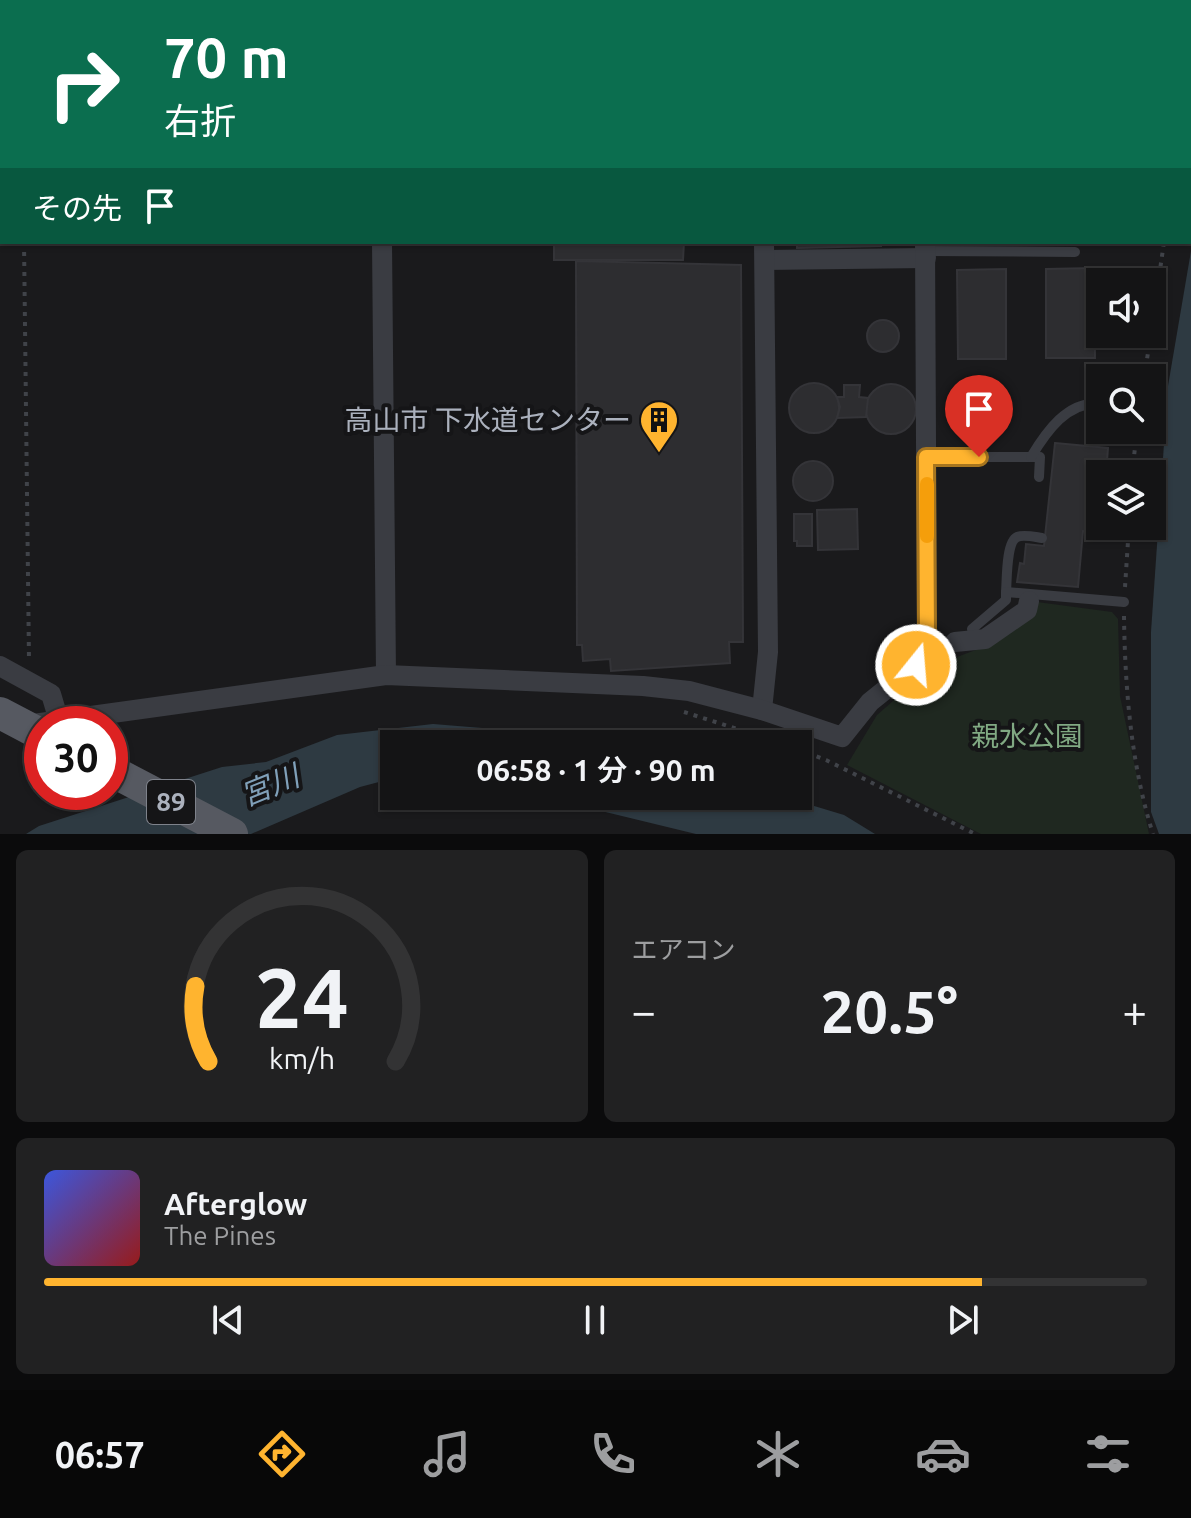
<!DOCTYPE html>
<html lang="ja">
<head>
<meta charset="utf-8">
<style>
  :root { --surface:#141415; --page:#212122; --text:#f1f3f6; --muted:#9d9ea0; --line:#333334; --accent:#ffb42f }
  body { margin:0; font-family:Ubuntu,"Noto Sans JP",sans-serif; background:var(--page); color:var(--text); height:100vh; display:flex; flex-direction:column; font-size:30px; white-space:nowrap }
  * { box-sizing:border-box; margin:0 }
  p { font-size:26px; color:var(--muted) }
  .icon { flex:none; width:44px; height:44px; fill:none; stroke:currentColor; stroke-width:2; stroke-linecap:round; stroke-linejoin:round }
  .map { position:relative; height:834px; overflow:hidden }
  .sheet { display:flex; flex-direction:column; gap:16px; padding:16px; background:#0b0b0c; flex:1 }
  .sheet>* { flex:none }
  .guide { position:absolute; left:0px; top:0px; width:1192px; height:244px; box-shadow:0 2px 6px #0004,0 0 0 2px var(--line); background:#0b6e4f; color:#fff; overflow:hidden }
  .controls { position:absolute; left:1086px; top:268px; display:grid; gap:16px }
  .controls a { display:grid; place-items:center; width:80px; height:80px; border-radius:0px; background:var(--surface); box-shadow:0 2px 6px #0004,0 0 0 2px var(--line); font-size:40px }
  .speed { position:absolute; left:24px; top:706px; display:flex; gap:16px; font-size:40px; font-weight:700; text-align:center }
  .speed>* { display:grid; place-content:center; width:104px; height:104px; border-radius:50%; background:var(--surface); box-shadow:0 2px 6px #0004,0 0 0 2px var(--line); line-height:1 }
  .speed .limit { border:12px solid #d22; background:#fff; color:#111 }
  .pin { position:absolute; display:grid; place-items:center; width:68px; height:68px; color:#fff; margin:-82px -34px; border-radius:50% 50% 50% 0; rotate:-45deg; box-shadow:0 0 8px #0007 }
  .pin .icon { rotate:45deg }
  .me { position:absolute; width:88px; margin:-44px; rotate:17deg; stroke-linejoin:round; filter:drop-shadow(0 0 6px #0008) }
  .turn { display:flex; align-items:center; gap:28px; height:168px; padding:0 32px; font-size:36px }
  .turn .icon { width:104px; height:104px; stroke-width:2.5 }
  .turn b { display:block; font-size:56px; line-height:68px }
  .then { display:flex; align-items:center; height:76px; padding:0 32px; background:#0003; gap:16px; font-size:30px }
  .big { font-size:60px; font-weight:600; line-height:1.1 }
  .sheet .card { flex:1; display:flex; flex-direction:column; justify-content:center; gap:12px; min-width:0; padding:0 28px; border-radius:12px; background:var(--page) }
  .sheet .dial { align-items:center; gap:0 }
  .dial svg { height:208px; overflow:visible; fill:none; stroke:var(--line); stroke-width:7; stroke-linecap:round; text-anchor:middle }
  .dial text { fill:var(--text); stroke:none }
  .song { display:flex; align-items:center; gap:24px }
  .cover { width:96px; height:96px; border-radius:12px; background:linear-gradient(135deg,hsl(230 70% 55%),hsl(0 70% 35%)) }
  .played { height:8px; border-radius:4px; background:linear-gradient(90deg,var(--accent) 85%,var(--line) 85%) }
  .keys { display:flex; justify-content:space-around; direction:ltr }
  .heat { display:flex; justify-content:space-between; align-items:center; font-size:44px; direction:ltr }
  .sheet .tiles { flex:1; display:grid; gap:16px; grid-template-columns:1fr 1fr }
  .card:last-child { grid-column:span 2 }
  .trip { position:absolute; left:380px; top:730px; width:432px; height:80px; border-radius:0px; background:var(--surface); box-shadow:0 2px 6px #0004,0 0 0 2px var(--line); font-weight:600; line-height:80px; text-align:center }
  .tab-bar { display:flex; height:128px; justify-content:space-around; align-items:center; background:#080808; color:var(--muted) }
  .tab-bar .icon { width:56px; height:56px }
  .tab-bar .current { color:var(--accent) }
  .tab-bar b { font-size:36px; color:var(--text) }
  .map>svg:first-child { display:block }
  .green { fill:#1f2820 }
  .water { fill:#2e3a42 }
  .building { fill:#2d2d30; stroke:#343438; stroke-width:2 }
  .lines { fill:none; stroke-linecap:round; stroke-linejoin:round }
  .path { stroke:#404349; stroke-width:4; stroke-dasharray:4 6; stroke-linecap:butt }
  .lane { stroke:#3a3c42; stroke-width:10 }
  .street { stroke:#3a3c42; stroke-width:20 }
  .primary { stroke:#565961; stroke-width:32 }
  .rail { stroke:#4d5057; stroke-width:6; stroke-dasharray:10 8; stroke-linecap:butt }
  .primary-bridge { stroke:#565961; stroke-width:32 }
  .route-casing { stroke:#a6751f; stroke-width:20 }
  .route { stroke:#ffb42f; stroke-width:14 }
  .slow { stroke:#f59e0b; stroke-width:14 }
  .labels { text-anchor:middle; stroke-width:8; stroke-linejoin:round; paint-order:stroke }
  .shield { fill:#151517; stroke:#7e828b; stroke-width:2 }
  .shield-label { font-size:26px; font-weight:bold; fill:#abb1bd }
  .poi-label { font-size:28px; fill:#abb1bd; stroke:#151517; text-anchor:end }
  .park-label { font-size:28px; fill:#81a983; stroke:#151517 }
  .water-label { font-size:30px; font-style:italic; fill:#80a0b9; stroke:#151517 }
</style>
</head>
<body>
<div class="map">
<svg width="1191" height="834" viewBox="0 0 1191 834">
  <rect width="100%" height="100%" fill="#1a1a1c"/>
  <polygon class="green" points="1037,602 1112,612 1118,619 1120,696 1149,834 981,834 847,765 877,715 933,666 989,645"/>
  <g class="water">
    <polygon points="1191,251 1191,834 1159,834 1151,812 1151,632 1168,386"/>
    <polygon points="433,724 581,736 608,744 394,744 394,778 360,787 251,834 26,834 39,826 222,767 266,762 337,735"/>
    <polygon points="582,796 781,796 844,815 875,834 696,834 589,808"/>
  </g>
  <g class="building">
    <polygon points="554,242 708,242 684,242 683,260 554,260"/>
    <polygon points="797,242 881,242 881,246 797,248"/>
    <polygon points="576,261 741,265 743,642 729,642 730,663 611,671 610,659 583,661 582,645 577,645"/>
    <polygon points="1094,268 1095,358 1046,358 1046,269"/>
    <polygon points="1006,269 1006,359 958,359 957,270"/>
    <circle cx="883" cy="336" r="16"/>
    <circle cx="814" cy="408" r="25"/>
    <circle cx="891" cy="409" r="25"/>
    <polygon points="844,385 860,385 859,397 868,398 866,417 837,418 840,407 837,397 844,397"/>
    <polygon points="1055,443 1108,448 1106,474 1100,474 1100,533 1083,531 1078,587 1017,582 1020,563 1024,564 1026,544 1044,546"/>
    <circle cx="813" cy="481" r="20"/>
    <polygon points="857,509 858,549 818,550 817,510"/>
    <polygon points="794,514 812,514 812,546 797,546 797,541 794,541"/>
  </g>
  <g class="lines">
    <g class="path">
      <polyline points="24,242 29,661"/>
      <polyline points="1152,326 1164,242"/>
      <polyline points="1144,378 1151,334"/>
      <polyline points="1132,474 1137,430"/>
      <polyline points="1125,587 1129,526"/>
      <path d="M1124,616c1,72 7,149 29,218"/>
      <polyline points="684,712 785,744"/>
      <polyline points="798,749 826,760 975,834"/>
    </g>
    <g class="lane">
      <polyline points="22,0 22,2"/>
      <polyline points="377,0 378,2"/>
      <polyline points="975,0 975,2"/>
      <polyline points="465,2 465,0"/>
      <polyline points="1039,2 1039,0"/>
      <polyline points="1190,2 1191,0"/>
      <polyline points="0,12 2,12"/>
      <polyline points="925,251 1075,252"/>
      <polyline points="926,457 1040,457 1039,477"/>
      <path d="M1031,457c15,-25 37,-57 69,-53"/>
      <path d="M1006,592c1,-11 0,-50 11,-55 6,-3 18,0 25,1"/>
      <polyline points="972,629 1006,600 1006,592 1124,602"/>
    </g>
    <g class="street">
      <polyline points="255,0 255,2"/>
      <polyline points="693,0 693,2"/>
      <polyline points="0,218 2,218"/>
      <polyline points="382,242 386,675"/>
      <polyline points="765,260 926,258"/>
      <polyline points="955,642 985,639 1027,610 1029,601"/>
      <polyline points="0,666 51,694 59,721"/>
      <polyline points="762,710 768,652 764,242"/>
      <polyline points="26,725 386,675 643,686 689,691 762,710 842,737 870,702 916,665 927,639 925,242"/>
    </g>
    <polyline class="primary" points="110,770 232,834"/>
    <g class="rail">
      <polyline points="0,71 2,71"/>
      <polyline points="1190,71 1191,71"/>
    </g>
    <polyline class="primary-bridge" points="0,713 42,735"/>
  </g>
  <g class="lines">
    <g class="route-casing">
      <polyline id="route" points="916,665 927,639 926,457 979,457"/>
    </g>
    <use href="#route" class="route"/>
    <polyline class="slow" points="927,484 927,536"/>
  </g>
  <defs>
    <g id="building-pin" transform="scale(2)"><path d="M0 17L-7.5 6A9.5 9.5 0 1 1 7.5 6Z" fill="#ffb42f" stroke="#151517"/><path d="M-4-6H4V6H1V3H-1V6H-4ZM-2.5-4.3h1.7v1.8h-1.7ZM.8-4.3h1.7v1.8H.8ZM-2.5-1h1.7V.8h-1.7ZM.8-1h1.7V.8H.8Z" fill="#111"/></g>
  </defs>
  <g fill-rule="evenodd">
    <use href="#building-pin" x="659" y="420"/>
  </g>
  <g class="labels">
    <rect class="shield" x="147" y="780" width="48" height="44" rx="6"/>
    <g class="shield-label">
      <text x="171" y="811">89</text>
    </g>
    <g class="poi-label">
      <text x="631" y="430">高山市 下水道センター</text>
    </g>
    <g class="park-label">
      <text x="1027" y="746">親水公園</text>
    </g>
    <g class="water-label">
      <text transform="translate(270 786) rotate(-22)" y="10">宮川</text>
    </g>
  </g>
</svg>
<div class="controls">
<a><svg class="icon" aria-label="sound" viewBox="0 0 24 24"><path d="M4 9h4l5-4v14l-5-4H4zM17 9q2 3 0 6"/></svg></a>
<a><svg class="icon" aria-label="search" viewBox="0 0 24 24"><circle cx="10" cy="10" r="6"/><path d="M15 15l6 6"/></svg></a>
<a><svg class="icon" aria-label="layers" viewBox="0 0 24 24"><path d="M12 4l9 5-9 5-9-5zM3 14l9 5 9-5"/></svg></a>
</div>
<div class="speed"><div class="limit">30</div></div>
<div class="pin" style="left:979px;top:457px;background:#d93025"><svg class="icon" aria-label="arrive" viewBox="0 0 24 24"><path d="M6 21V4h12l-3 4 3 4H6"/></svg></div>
<svg class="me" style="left:916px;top:665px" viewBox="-20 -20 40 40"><circle r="17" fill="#ffb42f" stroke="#fff" stroke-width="3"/><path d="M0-11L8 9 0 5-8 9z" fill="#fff"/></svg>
<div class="trip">06:58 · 1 分 · 90 m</div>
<div class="guide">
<div class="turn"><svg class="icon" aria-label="right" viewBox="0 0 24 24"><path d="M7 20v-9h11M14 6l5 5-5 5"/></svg><div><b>70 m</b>右折</div></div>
<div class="then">その先<svg class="icon" aria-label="arrive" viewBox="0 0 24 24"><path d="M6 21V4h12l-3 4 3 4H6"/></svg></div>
</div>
</div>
<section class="sheet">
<div class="tiles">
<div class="card dial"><svg viewBox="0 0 100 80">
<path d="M14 69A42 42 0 1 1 86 69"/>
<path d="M14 69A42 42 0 0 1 9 40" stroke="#ffb42f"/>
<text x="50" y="56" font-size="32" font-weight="700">24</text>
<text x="50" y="72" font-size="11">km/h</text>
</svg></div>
<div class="card"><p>エアコン</p>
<div class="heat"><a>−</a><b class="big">20.5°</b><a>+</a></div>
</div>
<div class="card">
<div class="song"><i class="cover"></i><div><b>Afterglow</b><p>The Pines</p></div></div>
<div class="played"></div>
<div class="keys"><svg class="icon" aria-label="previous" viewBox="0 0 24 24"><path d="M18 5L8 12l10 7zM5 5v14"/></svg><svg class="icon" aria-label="pause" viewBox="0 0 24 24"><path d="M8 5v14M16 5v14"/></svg><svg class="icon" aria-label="next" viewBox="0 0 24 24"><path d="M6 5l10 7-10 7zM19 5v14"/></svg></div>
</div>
</div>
</section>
<nav class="tab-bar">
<b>06:57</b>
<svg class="icon current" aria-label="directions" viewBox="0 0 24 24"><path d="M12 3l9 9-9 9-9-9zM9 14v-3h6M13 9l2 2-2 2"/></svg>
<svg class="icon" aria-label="music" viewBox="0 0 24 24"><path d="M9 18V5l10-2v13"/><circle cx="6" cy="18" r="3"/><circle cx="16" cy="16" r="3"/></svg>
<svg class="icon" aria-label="phone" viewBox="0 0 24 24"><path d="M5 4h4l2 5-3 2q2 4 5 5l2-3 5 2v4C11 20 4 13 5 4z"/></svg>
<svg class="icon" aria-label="climate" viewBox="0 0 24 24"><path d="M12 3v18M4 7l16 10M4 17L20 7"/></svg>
<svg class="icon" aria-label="car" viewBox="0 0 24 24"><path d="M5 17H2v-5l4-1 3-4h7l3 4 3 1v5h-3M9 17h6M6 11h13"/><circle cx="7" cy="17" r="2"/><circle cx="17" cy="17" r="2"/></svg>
<svg class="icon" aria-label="filters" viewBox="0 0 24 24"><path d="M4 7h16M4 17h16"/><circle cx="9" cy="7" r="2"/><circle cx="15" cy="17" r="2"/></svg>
</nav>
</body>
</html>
